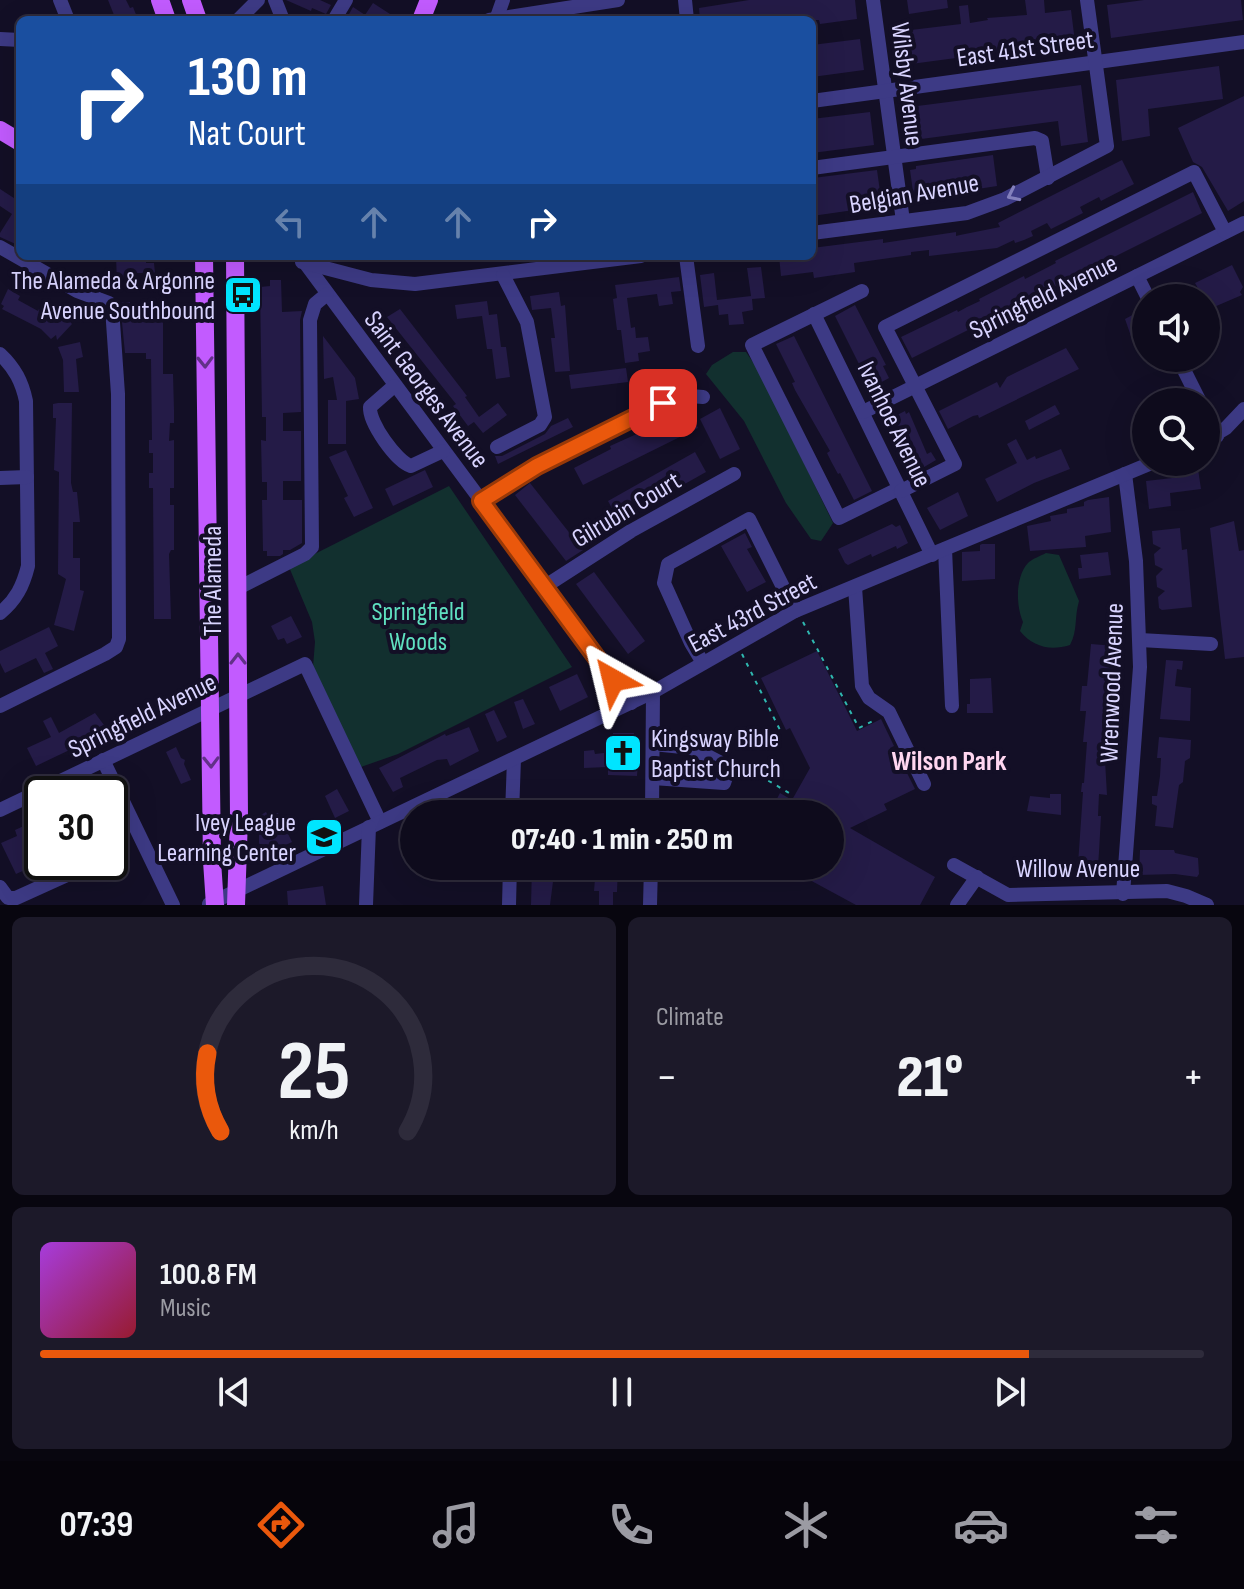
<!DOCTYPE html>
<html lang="en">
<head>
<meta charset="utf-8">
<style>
  :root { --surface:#0e0b1c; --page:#1c1929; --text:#f1f3f6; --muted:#9b9ba3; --line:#2e2b3b; --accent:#ea580c }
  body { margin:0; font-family:"Sofia Sans Condensed",sans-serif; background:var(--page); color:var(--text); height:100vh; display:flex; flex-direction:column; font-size:30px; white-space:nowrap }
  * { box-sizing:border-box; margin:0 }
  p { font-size:26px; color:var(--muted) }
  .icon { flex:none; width:44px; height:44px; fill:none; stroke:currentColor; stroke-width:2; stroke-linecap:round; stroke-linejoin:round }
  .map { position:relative; height:905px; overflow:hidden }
  .side { display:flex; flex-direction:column; gap:12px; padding:12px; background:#08060f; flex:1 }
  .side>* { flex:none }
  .hud { position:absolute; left:16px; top:16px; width:800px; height:244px; border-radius:12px; box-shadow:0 8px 32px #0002,0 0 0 2px var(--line); background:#1a4fa0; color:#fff; overflow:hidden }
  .fabs { position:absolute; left:1132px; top:284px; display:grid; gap:16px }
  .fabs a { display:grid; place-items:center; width:88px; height:88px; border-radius:50%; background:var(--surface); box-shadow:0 8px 32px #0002,0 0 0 2px var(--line); font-size:40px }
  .speed { position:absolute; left:24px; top:776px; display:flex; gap:16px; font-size:40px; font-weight:700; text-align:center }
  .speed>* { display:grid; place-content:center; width:104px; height:104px; border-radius:50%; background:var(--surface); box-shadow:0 8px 32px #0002,0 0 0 2px var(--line); line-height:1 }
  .speed .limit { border:4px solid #111; border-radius:12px; background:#fff; color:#111 }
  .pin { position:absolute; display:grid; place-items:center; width:68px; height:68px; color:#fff; margin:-34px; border-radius:16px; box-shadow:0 4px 12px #0006 }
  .me { position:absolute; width:88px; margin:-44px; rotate:323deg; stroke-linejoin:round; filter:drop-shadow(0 0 6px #0008) }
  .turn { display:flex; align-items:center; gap:28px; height:168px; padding:0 40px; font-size:36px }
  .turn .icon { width:104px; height:104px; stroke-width:2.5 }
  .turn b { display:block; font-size:56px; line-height:68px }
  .lanes { display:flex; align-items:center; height:76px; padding:0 40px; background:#0003; justify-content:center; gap:40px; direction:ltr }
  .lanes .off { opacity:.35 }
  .big { font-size:60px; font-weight:800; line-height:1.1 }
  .side .widget { flex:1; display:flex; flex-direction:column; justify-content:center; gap:12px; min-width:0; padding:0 28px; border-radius:12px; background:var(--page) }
  .side .dial { align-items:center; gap:0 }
  .dial svg { height:208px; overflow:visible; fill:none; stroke:var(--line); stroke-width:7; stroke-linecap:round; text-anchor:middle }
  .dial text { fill:var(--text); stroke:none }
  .song { display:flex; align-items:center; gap:24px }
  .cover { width:96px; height:96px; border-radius:12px; background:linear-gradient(135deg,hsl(280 70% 55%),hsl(350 70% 35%)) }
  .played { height:8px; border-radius:4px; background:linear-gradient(90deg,var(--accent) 85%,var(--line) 85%) }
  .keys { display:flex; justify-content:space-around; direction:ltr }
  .heat { display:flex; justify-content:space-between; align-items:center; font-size:44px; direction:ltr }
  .side .tiles { flex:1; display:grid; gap:12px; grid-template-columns:1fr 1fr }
  .widget:last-child { grid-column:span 2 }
  .trip { position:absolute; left:400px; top:800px; width:444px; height:80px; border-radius:40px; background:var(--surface); box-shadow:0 8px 32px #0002,0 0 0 2px var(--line); font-weight:800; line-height:80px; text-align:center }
  .menu { display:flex; height:128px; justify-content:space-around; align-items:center; background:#06040b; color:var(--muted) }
  .menu .icon { width:56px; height:56px }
  .menu .current { color:var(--accent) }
  .menu b { font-size:36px; color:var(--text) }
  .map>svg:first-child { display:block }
  .green { fill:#12302f }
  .building { fill:#241b47 }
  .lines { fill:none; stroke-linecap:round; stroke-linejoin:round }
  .path { stroke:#2fb8b0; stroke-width:2; stroke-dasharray:4 6; stroke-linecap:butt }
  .minor { stroke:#3d3a85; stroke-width:14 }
  .major { stroke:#c25bff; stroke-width:18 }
  .oneway { stroke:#837fbc }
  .oneway2 { stroke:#623188 }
  .route-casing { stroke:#983908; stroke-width:20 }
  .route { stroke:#ea580c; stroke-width:14 }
  .labels { text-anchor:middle; stroke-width:8; stroke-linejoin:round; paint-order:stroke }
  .street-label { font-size:26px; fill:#d9d4ff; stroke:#130f26 }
  .poi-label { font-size:26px; fill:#d9d4ff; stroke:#130f26; text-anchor:end }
  .park-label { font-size:26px; fill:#5fe0c0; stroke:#130f26 }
  .neighbourhood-label { font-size:28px; font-weight:bold; fill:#ffd6f0; stroke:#130f26 }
</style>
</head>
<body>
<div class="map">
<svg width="1244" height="905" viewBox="0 0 1244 905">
  <rect width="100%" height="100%" fill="#130f26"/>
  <g class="green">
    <polygon points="733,352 746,352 761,374 833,523 821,541 811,539 786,503 744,421 706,374 712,365"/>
    <polygon points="449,486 572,667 398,754 358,768 313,667 315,642 312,622 289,567"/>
    <path d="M1046,553l13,2 20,46c-5,17 -1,29 -9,44 -20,6 -37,2 -50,-14l3,-9c-7,-16 -8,-45 5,-59 4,-4 12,-7 18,-10z"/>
  </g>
  <g class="building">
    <polygon points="108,0 126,0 130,8 133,7 137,17 116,20"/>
    <polygon points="286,0 320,0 331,5 326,14 312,8 311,11"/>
    <polygon points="749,0 855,0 857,19 820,24 819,20 700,19 699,8"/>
    <polygon points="907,0 947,0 948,8 909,14"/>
    <polygon points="1025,0 1044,0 1045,13 1071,10 1075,42 896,66 894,32 961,24 959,6 968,5 970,23 988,20 987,18 1027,15"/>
    <polygon points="1144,0 1241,0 1243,20 1111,38 1107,5"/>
    <polygon points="373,3 390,14 386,20 354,20 348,16 353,7 365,15"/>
    <polygon points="860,39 864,70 812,77 812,45"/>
    <polygon points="1219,66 1223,99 1148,109 1150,136 1122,141 1116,80"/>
    <polygon points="1081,85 1088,142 1061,146 1058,121 906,141 902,108"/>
    <polygon points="1244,96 1244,201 1228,211 1202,167 1193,162 1178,128"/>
    <polygon points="870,112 874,145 812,153 812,119"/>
    <polygon points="993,155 997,186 914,199 910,170 916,169 916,166"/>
    <polygon points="1122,160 1134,184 1101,201 1099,197 1080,207 1083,213 1051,229 1047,223 1031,231 1033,236 1024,240 1015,243 1014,240 997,248 929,256 929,250 911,252 911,255 854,263 855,272 814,278 813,272 781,276 779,256 812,256 812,248 883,239 883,243 956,232 956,236 960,235 1000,227 998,223"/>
    <polygon points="877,170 882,206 812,216 813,178"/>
    <polygon points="0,189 20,202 20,246 0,237 0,233 12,214 0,206"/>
    <polygon points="1193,192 1202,213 912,358 901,337 957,310 958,312 967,307 980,301 979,299 1024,276 1025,279 1056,263 1055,261"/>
    <polygon points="116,256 146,256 146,263 154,263 155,273 135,273 133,278 129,278 129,284 117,284"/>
    <polygon points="1232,265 1243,287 1240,292 1242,295 1214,307 1212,303 1206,306 1206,293 1202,295 1195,283"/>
    <polygon points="761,267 765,298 752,299 753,310 742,312 744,324 729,325 728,314 719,315 718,305 704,307 700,275 714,273 717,300 751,296 747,268"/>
    <polygon points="679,277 681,291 671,292 673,304 659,306 657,294 627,298 631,328 635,327 636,338 648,337 650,351 638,353 639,361 625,363 621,330 617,330 613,299 617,298 615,285"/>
    <polygon points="270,280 281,280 282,312 302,311 300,320 301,412 283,413 283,431 301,431 301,481 283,481 283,500 302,500 302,543 290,550 283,550 283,554 280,556 267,556 267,551 263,551 262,500 267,500 267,482 262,482 261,440 266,441 266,417 262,417 260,287 270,286"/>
    <polygon points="8,289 20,296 18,300 38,311 39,309 56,322 64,315 72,324 57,340 56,335 51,339 41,329 2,309 4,306 1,304"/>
    <polygon points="559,292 561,306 565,305 570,371 555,372 551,338 555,338 551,308 532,310 530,296"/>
    <polygon points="487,301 489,315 497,314 501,347 506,347 510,377 496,379 492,349 487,349 482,316 457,319 455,305"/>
    <polygon points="120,302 130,302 130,306 163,306 163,374 173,374 174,410 174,423 170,423 169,441 174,440 174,488 170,488 170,505 174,505 174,550 171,550 169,554 171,619 154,619 153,488 149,488 149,473 153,473 153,453 149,453 149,440 152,440 151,359 146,359 146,353 125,353"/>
    <polygon points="855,305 886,365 883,366 889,378 871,388 835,316"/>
    <polygon points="400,309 467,396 465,397 479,417 498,403 507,415 483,433 474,422 468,426 453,406 456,404 387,317"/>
    <polygon points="1140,311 1145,321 1141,323 1146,335 1133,342 1125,319"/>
    <polygon points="323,336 355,378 359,399 346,401 346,444 328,444 328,400 337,400 333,377 324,379"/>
    <polygon points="794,336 872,491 854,500 840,473 838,474 832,463 827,453 830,451 795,390 792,383 795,382 776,344"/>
    <polygon points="80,342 83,357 76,359 79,392 64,392 63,360 58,347"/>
    <polygon points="1066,348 1079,369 979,418 978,415 973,416 948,429 939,411 997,382 1000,388 1007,377"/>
    <polygon points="626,368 628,382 571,389 569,375"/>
    <polygon points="58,403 72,403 71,483 73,492 77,492 80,522 73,522 73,558 80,558 80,590 84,591 74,631 54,625 66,579 58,574 59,472 54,470 56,418 53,418 53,404"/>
    <polygon points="1055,405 1060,414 1029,430 1025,421"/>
    <polygon points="720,408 740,449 720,459 700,419"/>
    <polygon points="690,410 698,428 583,485 574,468 611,449 610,446"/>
    <polygon points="905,411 906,414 909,412 927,454 931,452 936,460 914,473 887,420"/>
    <polygon points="568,418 573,427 498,464 495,456 502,456 545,434 551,426"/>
    <polygon points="1016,439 1027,460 1035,456 1036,459 1061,449 1070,469 1034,483 997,502 985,479 1017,463 1007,444"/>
    <polygon points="346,450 373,508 354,517 344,498 348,496 329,457"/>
    <polygon points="695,452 706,472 619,521 608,501"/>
    <polygon points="1198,469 1201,489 1170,493 1171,506 1149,509 1146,481 1181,477 1181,471"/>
    <polygon points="425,470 433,487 393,506 385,489"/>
    <polygon points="530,483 583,550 566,561 515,495"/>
    <polygon points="958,492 968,516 940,530 927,508"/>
    <polygon points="1109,497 1111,532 1085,536 1086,547 1030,551 1027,526 1051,521 1050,516 1067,513 1067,509 1084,506 1084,502 1088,500"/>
    <polygon points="1234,521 1239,551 1244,550 1244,657 1225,659 1210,528"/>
    <polygon points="892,524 896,527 900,525 908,543 897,549 896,546 872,557 871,554 848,565 845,563 838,549"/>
    <polygon points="1180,528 1182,550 1187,549 1192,607 1162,610 1159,608 1158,597 1165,591 1157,587 1156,576 1163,569 1155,565 1154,554 1161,548 1153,544 1152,531"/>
    <polygon points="745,533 752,547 747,549 766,582 747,592 721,546"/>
    <polygon points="982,544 995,544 995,579 962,581 962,552 980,551 980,545"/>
    <polygon points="1108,552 1111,575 1079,579 1078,568 1082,568 1080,555"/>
    <polygon points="594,572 645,641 628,654 576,584"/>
    <polygon points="291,616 302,637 287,644 284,638 278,640 271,626"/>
    <polygon points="49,627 58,646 45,653 53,669 44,673 36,658 5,673 0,663 0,651"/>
    <polygon points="1091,644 1115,646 1108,743 1104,743 1107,795 1099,794 1098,816 1101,816 1099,852 1097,879 1093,881 1077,879 1083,792 1081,792 1082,783 1084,783 1087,742 1083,742 1086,711 1080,711 1082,686 1087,686"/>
    <polygon points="817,651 857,731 881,719 894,746 890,748 899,767 903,765 915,789 884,804 887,810 850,828 935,877 920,905 856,905 784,866 830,866 830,814 769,814 780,793 792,800 810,768 790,728 786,730 761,678"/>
    <polygon points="1166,660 1183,661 1182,670 1177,669 1175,686 1191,688 1190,721 1160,719"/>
    <polygon points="577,674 588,697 560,711 549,687"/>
    <polygon points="991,678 993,713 967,713 967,704 970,704 970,679"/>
    <polygon points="523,699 535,724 523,729 514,702"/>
    <polygon points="494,710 507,737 497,742 485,714"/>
    <polygon points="95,713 104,725 97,728 98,732 81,741 82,744 36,766 27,748 51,737 43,721 51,717 59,733"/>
    <polygon points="469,727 479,751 450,766 447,759 437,760 400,778 403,787 393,792 379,768 445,734 446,736"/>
    <polygon points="613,733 634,733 633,762 638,762 637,776 608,775 608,767 584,768 584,751 594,750 595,754 612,752"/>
    <polygon points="1159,737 1191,740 1190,758 1185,761 1183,782 1179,785 1173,828 1155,826 1157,806 1152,804 1152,796 1157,796 1160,776 1161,758 1157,758"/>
    <polygon points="176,747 181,758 185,760 184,764 191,780 181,784 166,752"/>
    <polygon points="337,789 349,811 335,818 325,796"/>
    <polygon points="1050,794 1061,794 1061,815 1027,811 1030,796 1050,798"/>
    <polygon points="266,812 268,816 278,813 292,842 265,855 259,843 259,816"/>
    <polygon points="26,825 29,830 34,828 42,844 42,862 16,874 1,843 17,836 15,830"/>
    <polygon points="1140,850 1174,850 1175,853 1198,858 1199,874 1197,877 1175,874 1139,875"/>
    <polygon points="532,866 555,866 550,905 531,905"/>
    <polygon points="596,866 618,866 617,892 613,892 613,905 599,905 599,891 594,891"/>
    <polygon points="323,886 326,905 288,905 287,891"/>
  </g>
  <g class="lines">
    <g class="path">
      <polyline points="803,622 859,728 875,720"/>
      <polyline points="742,654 780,730 784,727"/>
      <polyline points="734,760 794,796"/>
    </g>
    <g class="minor">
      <polyline points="60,0 68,20"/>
      <polyline points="275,0 283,20"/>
      <polyline points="685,0 687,20"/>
      <polyline points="873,0 903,221"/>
      <polyline points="497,17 503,0"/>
      <polyline points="238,20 258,0"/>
      <polyline points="334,20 346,0"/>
      <polyline points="489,20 618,0"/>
      <polyline points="0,39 20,40"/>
      <polyline points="812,101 1244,42"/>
      <polyline points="812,168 1035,138 1042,141 1048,178"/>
      <polyline points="812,233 967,213 1005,199 1107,146 1087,0"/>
      <polyline points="0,247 77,291 109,303 112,308 118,394 119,639 116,647 105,654 0,706"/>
      <polyline points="300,256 631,703"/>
      <polyline points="686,256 698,346"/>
      <polyline points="302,262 371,280 415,284 641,256"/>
      <polyline points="1137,276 1148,298"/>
      <polyline points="862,291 752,345 839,518 900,488"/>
      <polyline points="814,314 932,555"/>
      <path d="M0,354c15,14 22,28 26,47l2,165c-5,20 -12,34 -28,47"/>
      <polyline points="1178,358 1200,402"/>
      <path d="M394,386l-24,21c-1,16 26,54 41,59l32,-15"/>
      <polyline points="863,412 1244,223"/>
      <polyline points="1206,414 1217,436"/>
      <polyline points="1206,440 1226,428 1244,409"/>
      <polyline points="497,447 540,425 545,417 527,322 503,275"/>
      <polyline points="0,478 27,477"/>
      <polyline points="901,491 955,464 885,327 1194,172 1225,232"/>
      <polyline points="481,501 537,466 663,403 690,396 703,397"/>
      <polyline points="945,549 952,706"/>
      <polyline points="544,587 631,531 734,474"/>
      <polyline points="855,587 862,686 869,698 889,712 924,784"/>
      <polyline points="238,588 305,554 312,547 310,320 315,304 327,294"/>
      <polyline points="1140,640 1211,644"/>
      <polyline points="703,663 691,643 664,583 668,564 749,519 795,611"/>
      <polyline points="653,744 692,748 721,763 726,777 724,783 653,778"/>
      <polyline points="103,760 173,905"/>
      <polyline points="0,810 305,664 380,822"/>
      <polyline points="512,814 514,759"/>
      <polyline points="652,814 653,692"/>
      <polyline points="954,865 1008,895 1167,891 1186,896 1207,905"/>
      <polyline points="0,887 8,898 16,898 69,874 71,869 70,862"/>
      <polyline points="1123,894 1140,667 1136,561 1125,474"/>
      <polyline points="209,904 653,692 795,611 1154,462"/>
      <polyline points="366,905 369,827"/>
      <polyline points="509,905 510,866"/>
      <polyline points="650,905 651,866"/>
      <polyline points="957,905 977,877"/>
    </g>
    <g class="major">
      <polyline points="160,0 167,20"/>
      <polyline points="191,0 198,20"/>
      <polyline points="421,20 429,0"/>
      <polyline points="0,130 20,142"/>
      <polyline points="204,256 212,861 215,905"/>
      <polyline points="235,256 239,818 236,905"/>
    </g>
  </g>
  <defs><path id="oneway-chevron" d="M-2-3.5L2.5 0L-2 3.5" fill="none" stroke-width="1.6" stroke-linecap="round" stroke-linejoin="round" transform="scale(2)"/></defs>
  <use class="oneway" href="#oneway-chevron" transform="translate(1013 195) rotate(154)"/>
  <g class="oneway2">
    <use href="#oneway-chevron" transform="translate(205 362) rotate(89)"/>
    <use href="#oneway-chevron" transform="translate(238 659) rotate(-90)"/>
    <use href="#oneway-chevron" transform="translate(211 762) rotate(89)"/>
  </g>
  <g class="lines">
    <g class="route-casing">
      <polyline id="route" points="613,680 481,501 537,466 663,403"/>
    </g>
    <use href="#route" class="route"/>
  </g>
  <defs>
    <g id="bus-square" transform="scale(2)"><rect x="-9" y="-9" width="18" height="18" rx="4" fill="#00e5ff" stroke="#130f26"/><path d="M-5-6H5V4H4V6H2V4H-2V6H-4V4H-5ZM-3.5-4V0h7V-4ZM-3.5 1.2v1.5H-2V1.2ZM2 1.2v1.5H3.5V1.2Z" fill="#111"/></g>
    <g id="church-square" transform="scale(2)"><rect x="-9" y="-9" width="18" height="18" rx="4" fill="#00e5ff" stroke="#130f26"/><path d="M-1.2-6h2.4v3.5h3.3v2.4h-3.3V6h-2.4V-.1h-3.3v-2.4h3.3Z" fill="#111"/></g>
    <g id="school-square" transform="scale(2)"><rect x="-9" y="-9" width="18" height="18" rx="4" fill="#00e5ff" stroke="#130f26"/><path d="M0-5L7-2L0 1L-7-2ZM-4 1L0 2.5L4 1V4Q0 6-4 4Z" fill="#111"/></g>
  </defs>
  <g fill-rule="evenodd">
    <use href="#bus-square" x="243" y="295"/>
    <use href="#church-square" x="623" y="753"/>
    <use href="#school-square" x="324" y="837"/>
  </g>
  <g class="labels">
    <g class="street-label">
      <text transform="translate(1025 48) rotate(-8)" y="9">East 41st Street</text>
      <text transform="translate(908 84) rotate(83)" y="9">Wilsby Avenue</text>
      <text transform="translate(914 193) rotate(-10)" y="9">Belgian Avenue</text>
      <text transform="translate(1043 296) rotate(-26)" y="9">Springfield Avenue</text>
      <text transform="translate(427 389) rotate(53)" y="9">Saint Georges Avenue</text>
      <text transform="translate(895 424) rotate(64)" y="9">Ivanhoe Avenue</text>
      <text transform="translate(626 509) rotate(-31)" y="9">Gilrubin Court</text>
      <text transform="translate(212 581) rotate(-90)" y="9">The Alameda</text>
      <text transform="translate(752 612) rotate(-28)" y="9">East 43rd Street</text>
      <text transform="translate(1111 683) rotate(-88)" y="9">Wrenwood Avenue</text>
      <text transform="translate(142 715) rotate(-26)" y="9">Springfield Avenue</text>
      <text x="1078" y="877">Willow Avenue</text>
    </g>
    <g class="poi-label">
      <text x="215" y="289">The Alameda &amp; Argonne<tspan x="215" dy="30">Avenue Southbound</tspan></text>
      <text x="651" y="747" text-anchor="start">Kingsway Bible<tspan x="651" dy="30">Baptist Church</tspan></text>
      <text x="296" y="831">Ivey League<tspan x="296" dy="30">Learning Center</tspan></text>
    </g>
    <g class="park-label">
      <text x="418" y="620">Springfield<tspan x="418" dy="30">Woods</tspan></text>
    </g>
    <g class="neighbourhood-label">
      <text x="949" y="770">Wilson Park</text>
    </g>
  </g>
</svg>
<div class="fabs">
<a><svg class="icon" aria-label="sound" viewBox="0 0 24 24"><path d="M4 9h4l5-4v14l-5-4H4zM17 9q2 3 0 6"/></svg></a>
<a><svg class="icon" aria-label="search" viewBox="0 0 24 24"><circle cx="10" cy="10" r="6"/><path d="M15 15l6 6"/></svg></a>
</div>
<div class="speed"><div class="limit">30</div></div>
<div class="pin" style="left:663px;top:403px;background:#d93025"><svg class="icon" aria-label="arrive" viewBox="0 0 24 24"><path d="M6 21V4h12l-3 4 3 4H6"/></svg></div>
<svg class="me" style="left:613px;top:680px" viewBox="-20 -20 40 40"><path d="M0-17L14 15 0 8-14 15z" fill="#ea580c" stroke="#fff" stroke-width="4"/></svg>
<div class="trip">07:40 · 1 min · 250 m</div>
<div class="hud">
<div class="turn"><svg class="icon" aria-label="right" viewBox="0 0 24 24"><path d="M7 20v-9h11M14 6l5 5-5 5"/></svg><div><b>130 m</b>Nat Court</div></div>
<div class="lanes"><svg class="icon off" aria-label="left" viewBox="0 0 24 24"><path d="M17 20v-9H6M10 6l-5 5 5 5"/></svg><svg class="icon off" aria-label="ahead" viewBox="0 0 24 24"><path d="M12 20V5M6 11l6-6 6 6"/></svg><svg class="icon off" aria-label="ahead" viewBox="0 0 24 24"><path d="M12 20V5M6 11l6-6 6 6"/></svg><svg class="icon" aria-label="right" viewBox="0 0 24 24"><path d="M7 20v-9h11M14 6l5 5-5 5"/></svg></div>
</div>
</div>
<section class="side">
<div class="tiles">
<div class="widget dial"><svg viewBox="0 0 100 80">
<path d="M14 69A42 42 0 1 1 86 69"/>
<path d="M14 69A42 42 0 0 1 9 39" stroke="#ea580c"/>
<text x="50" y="56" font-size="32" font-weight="700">25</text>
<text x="50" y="72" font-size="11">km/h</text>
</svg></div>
<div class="widget"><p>Climate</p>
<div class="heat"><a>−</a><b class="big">21°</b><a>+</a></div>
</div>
<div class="widget">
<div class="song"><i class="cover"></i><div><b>100.8 FM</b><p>Music</p></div></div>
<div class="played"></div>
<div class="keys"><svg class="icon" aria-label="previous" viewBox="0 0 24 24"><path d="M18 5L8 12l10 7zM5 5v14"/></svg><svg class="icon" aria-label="pause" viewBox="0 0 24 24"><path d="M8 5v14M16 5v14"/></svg><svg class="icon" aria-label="next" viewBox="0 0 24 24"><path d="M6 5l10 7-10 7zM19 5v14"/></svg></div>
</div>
</div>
</section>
<nav class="menu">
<b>07:39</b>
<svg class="icon current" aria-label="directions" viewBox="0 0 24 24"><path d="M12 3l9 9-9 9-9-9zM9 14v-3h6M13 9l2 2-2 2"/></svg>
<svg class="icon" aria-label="music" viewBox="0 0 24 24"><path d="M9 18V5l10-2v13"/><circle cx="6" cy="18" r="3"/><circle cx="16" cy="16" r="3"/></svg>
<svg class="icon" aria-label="phone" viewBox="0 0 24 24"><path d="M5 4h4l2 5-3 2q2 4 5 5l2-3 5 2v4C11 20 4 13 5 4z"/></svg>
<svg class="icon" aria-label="climate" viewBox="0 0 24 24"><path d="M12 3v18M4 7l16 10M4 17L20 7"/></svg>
<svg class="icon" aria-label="car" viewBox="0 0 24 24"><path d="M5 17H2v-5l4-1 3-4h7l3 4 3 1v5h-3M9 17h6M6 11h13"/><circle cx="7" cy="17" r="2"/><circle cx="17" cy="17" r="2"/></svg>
<svg class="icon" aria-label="filters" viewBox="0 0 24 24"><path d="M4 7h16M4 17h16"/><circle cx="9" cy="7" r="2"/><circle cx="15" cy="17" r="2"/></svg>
</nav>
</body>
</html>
